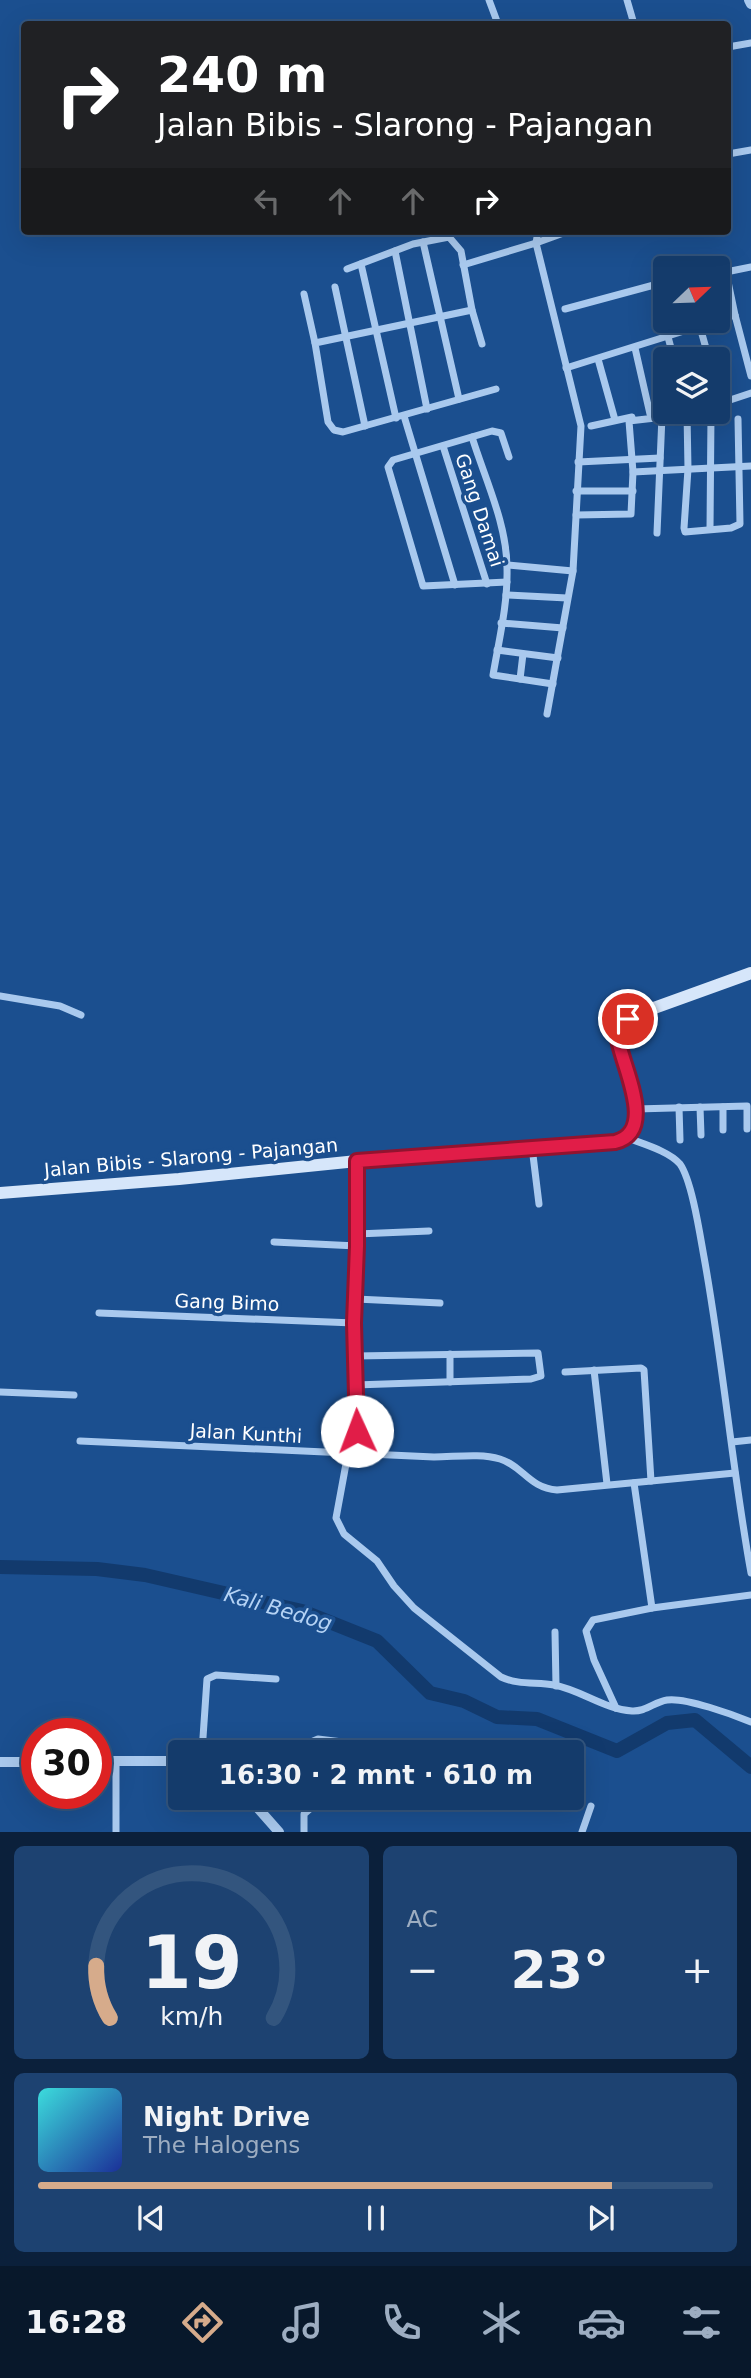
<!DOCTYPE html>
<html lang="id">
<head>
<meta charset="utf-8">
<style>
  :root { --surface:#143b6b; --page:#1d4271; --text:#f1f3f6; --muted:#9dadc1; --line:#33557e; --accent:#d6ab8b }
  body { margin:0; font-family:"DejaVu Sans",sans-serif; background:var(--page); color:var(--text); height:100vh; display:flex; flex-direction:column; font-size:26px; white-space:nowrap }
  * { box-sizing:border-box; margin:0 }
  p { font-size:23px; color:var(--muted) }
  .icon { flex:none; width:38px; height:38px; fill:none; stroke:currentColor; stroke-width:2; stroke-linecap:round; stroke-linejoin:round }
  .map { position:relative; height:1832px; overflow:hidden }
  .side { display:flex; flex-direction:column; gap:14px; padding:14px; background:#0b203b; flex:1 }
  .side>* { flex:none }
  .guide { position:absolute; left:21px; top:21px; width:710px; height:214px; border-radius:7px; box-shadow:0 7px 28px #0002,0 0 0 2px var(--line); background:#202124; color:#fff; overflow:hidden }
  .needle { width:46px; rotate:67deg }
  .buttons { position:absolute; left:653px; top:256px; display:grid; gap:14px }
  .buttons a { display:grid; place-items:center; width:77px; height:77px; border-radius:7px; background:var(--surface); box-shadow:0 7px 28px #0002,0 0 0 2px var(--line); font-size:35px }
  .speed { position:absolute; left:21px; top:1718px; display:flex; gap:14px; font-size:35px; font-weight:700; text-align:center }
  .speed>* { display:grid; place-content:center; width:91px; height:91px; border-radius:50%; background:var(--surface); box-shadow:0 7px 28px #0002,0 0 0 2px var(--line); line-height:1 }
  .speed .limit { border:10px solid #d22; background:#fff; color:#111 }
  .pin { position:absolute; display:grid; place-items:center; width:60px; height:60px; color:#fff; margin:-30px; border:4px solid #fff; border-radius:50%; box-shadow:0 2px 7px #0007 }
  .me { position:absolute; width:77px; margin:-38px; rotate:358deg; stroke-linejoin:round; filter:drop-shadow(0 0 5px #0008) }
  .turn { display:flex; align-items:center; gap:24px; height:147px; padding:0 21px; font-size:32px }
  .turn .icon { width:91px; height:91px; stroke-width:2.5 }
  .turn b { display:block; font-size:49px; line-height:60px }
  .lanes { display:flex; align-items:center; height:66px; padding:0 21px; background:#0003; justify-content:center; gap:35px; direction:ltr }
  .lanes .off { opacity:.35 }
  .big { font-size:52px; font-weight:800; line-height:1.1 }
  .side .tile { flex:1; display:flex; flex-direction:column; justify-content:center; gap:10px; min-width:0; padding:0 24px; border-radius:10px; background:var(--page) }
  .side .dial { align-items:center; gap:0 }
  .dial svg { height:182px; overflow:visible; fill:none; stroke:var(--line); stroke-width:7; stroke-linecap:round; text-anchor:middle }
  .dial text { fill:var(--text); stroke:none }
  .song { display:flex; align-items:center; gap:21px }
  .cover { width:84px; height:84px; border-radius:10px; background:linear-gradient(135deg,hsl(180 70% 55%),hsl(230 70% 35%)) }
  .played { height:7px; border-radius:4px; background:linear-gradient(90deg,var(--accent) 85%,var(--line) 85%) }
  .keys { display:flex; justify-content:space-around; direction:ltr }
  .heat { display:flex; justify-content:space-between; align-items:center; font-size:38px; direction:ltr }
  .side .tiles { flex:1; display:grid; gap:14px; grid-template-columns:1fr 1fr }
  .tile:last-child { grid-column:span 2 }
  .trip { position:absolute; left:168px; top:1740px; width:416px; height:70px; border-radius:7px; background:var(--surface); box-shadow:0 7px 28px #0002,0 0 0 2px var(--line); font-weight:800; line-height:70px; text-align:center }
  .tabs { display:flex; height:112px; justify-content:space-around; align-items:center; background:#08182b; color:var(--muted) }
  .tabs .icon { width:49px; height:49px }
  .tabs .current { color:var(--accent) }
  .tabs b { font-size:32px; color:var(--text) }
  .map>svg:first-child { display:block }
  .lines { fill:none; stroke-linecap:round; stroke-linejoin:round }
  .river { stroke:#123a6d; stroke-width:14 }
  .minor { stroke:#a9c9ee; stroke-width:7 }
  .tertiary { stroke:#a9c9ee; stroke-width:10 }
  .secondary { stroke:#d6e6fa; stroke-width:12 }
  .route-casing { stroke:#92132f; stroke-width:18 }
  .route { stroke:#e11d48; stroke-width:12 }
  .labels { text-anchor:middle; stroke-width:7; stroke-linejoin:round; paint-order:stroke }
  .street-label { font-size:19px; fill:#fff; stroke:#1b4f8f }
  .water-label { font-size:21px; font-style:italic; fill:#b5d3f5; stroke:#1b4f8f }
</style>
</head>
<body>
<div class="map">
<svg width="751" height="1832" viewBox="0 0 751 1832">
  <rect width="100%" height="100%" fill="#1b4f8f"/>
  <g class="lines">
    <polyline class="river" points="0,1567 97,1569 145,1575 302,1611 377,1641 430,1693 464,1701 497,1717 537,1719 617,1751 667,1723 695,1720 751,1767"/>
    <g class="minor">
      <polyline points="489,0 498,24"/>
      <polyline points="627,0 634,24"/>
      <polyline points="728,47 751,43"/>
      <polyline points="728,154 751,150"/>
      <polyline points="423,242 459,399"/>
      <polyline points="536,243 569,231"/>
      <polyline points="536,243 538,231"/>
      <polyline points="395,251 427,409"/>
      <polyline points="361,264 396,418"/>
      <polyline points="463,265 536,243 581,426 573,571 547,714"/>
      <polyline points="751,267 726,272 735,315 751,376"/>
      <polyline points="347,269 413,244 449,237 461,251 472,310 315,343 328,422 334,430 343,432 496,389"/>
      <polyline points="335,287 365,426"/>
      <polyline points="304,294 315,343"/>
      <polyline points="565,309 665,282"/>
      <polyline points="472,310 482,344"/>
      <polyline points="700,327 709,359"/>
      <polyline points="668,337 674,359"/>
      <polyline points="635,348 650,414"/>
      <polyline points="598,359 615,420"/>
      <polyline points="566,368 735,315"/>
      <polyline points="718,392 721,403"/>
      <polyline points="718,404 751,393"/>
      <polyline points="687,413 688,469 684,528 685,532 731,528 740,524 738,419"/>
      <polyline points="404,416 455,585"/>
      <polyline points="591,426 632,417"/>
      <path d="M472,437c13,42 35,87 35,131 1,35 -8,72 -14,107l60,9"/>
      <polyline points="443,446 487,584"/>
      <polyline points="578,462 660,458"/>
      <polyline points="633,472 751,466"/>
      <polyline points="576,491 633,491"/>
      <polyline points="576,515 631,514 633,472 629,421 708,412 711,415 710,529"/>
      <polyline points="657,533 662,416"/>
      <polyline points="507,565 573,571"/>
      <polyline points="507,582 423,586 388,467 393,460 492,431 501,433 509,457"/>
      <polyline points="506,595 567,598"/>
      <polyline points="501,623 563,628"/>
      <polyline points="497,650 558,658"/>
      <polyline points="520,679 523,654"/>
      <polyline points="0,996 60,1006 81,1015"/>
      <polyline points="679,1107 680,1140"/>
      <polyline points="700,1107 701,1135"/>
      <polyline points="636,1109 747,1106 747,1129"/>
      <polyline points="723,1130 723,1107"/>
      <path d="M628,1138c15,6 41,13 52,26 12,17 20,71 24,93 19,105 28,211 47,316"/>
      <polyline points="532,1147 539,1204"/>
      <polyline points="357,1161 357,1246 354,1323 358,1454"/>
      <polyline points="357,1234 429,1231"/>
      <polyline points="274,1242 357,1246"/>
      <polyline points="356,1299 440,1303"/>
      <polyline points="99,1313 354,1323"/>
      <polyline points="450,1354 450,1382"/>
      <polyline points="355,1356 538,1353 541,1376 531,1379 355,1385"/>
      <polyline points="594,1370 607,1484"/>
      <polyline points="565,1372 641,1368 644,1370 651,1481"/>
      <polyline points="0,1392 74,1395"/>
      <path d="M80,1441l354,16c21,0 46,-4 66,2 23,7 29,29 57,31l178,-17"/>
      <polyline points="732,1442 751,1440"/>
      <path d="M348,1453l-12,65 8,16 33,27 17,25 20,22 87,69c17,8 35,5 53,8 27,5 50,24 78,26 14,1 22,-9 35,-11 18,-3 67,15 84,22"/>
      <polyline points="634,1483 652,1608 751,1595"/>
      <polyline points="555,1632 556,1686"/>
      <polyline points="616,1708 594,1660 586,1631 593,1620 652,1608"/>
      <polyline points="202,1752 207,1679 216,1675 276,1679"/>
      <polyline points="306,1752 311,1742 318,1739 367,1745 372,1752"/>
      <polyline points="116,1832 116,1761"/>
      <polyline points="304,1832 304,1814 312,1807 364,1800 369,1797"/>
      <polyline points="582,1832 591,1806"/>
    </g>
    <g class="tertiary">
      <polyline points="749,0 751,4"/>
      <polyline points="96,1761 180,1761"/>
      <polyline points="0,1762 37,1762"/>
      <polyline points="248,1797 279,1832"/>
    </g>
    <path class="secondary" d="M0,1193l179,-14 178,-18 264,-21 12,-8c11,-37 -24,-80 -14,-107l9,-6 26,-11 97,-35"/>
  </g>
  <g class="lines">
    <g class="route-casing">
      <path id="route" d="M357,1431l-3,-108 3,-77v-85l258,-19c44,-11 5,-79 2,-108l2,-9 9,-6"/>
    </g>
    <use href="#route" class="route"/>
  </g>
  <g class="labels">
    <g class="street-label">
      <text transform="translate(480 510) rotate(72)" y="7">Gang Damai</text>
      <text transform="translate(191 1157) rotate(-5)" y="7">Jalan Bibis - Slarong - Pajangan</text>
      <text transform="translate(227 1302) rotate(2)" y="7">Gang Bimo</text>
      <text transform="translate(246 1433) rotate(3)" y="7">Jalan Kunthi</text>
    </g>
    <g class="water-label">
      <text transform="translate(278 1609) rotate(16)" y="7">Kali Bedog</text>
    </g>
  </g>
</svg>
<div class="buttons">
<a><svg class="needle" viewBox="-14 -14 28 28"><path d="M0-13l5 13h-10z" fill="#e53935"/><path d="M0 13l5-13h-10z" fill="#9dadc1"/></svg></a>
<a><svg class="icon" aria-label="layers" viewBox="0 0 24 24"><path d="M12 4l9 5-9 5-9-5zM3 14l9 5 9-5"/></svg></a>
</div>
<div class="speed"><div class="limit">30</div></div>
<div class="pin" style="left:628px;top:1019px;background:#d93025"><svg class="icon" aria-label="arrive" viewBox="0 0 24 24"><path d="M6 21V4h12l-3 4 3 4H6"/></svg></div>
<svg class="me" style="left:357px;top:1431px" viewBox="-20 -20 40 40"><circle r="19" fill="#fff"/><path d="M0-13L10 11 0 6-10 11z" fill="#e11d48"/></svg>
<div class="trip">16:30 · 2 mnt · 610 m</div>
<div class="guide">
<div class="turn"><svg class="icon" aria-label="right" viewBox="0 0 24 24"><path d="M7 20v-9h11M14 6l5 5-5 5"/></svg><div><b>240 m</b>Jalan Bibis - Slarong - Pajangan</div></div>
<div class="lanes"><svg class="icon off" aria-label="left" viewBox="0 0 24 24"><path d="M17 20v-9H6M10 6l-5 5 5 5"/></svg><svg class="icon off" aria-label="ahead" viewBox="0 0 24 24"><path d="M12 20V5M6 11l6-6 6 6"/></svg><svg class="icon off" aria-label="ahead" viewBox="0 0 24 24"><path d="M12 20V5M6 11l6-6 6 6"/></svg><svg class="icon" aria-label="right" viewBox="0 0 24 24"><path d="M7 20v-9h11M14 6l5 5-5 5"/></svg></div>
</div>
</div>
<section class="side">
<div class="tiles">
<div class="tile dial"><svg viewBox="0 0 100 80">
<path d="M14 69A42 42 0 1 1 86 69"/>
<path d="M14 69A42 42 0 0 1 8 46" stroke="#d6ab8b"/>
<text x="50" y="56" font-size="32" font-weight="700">19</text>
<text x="50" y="72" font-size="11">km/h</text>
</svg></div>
<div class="tile"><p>AC</p>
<div class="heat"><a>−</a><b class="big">23°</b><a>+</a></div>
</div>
<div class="tile">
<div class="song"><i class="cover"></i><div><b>Night Drive</b><p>The Halogens</p></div></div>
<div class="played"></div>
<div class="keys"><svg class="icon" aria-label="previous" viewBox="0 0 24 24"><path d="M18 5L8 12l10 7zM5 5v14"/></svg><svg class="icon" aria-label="pause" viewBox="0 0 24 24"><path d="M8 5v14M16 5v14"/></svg><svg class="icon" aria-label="next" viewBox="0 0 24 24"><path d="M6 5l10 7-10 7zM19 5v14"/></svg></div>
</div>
</div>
</section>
<nav class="tabs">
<b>16:28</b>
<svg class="icon current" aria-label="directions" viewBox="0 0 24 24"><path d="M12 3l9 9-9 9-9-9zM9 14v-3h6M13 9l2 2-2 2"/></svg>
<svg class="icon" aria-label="music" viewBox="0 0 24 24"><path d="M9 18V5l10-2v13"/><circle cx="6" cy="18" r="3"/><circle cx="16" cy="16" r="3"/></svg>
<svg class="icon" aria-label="phone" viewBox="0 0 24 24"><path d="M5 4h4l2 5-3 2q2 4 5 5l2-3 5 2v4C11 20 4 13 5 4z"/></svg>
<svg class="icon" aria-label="climate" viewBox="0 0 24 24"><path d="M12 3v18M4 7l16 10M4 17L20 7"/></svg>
<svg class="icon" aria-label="car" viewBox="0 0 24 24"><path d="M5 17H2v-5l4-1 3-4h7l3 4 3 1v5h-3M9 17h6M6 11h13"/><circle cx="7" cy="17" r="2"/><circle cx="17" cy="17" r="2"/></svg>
<svg class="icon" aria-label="filters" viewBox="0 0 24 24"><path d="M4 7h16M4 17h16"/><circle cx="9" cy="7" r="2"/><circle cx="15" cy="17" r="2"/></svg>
</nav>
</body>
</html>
